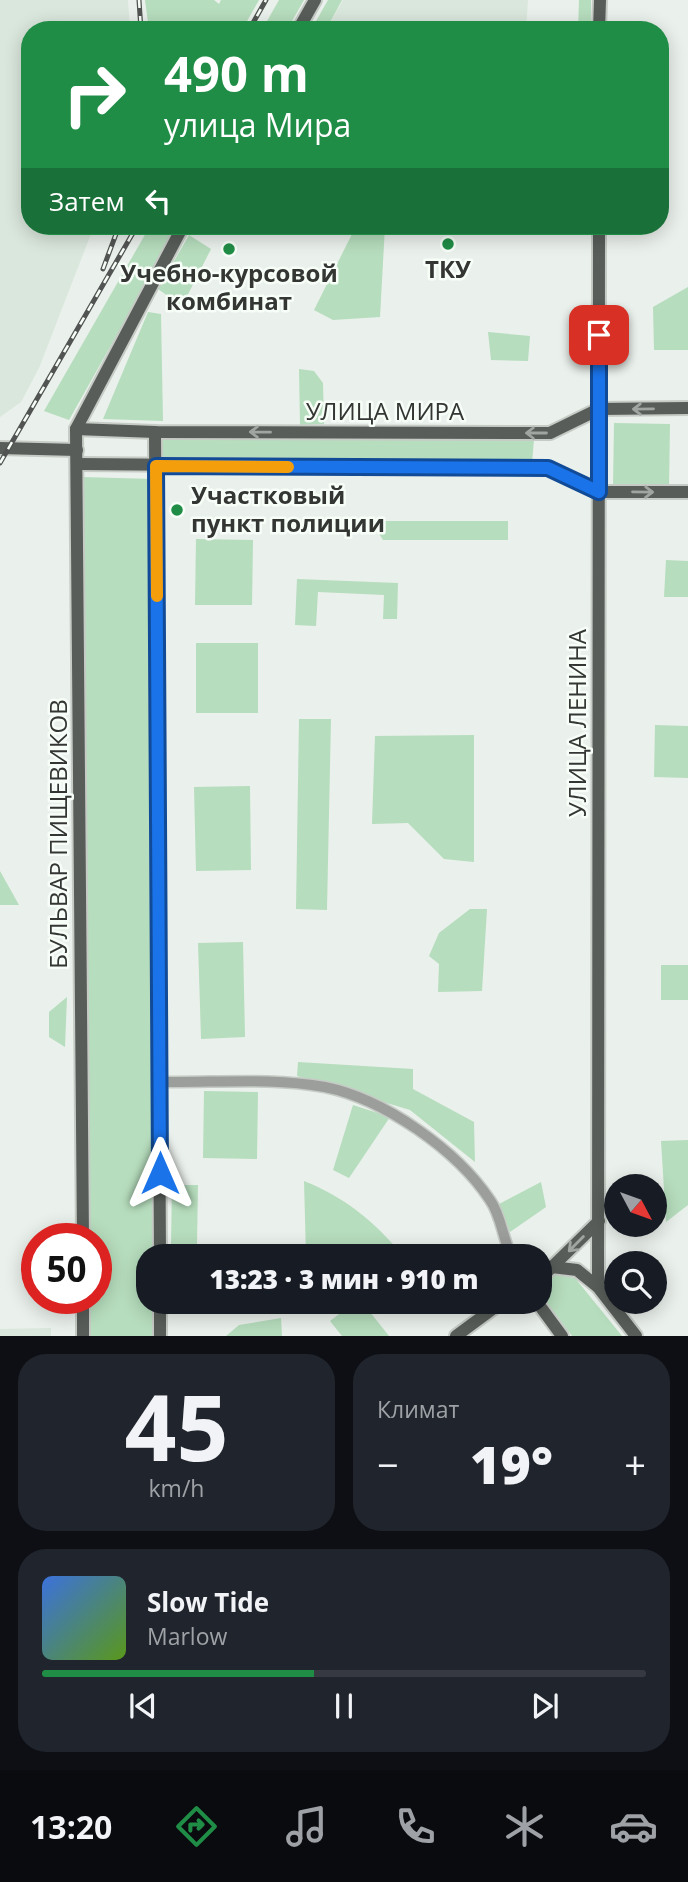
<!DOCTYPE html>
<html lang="ru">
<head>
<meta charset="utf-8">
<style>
  :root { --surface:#171b24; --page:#20242c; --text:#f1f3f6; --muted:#9ea1a6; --line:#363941; --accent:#208d46 }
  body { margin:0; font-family:"Open Sans",sans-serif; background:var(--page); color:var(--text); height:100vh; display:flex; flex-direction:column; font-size:26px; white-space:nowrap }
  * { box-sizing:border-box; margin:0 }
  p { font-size:23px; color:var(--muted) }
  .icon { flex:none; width:38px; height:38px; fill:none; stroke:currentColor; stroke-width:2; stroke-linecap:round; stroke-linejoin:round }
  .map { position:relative; height:1336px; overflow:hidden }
  .panel { display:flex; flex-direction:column; gap:18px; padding:18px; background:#0d0f14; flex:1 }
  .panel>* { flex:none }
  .banner { position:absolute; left:21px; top:21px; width:648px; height:214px; border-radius:28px; box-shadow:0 4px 18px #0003; background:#208d46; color:#fff; overflow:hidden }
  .needle { width:46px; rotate:131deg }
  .fabs { position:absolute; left:604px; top:1174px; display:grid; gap:14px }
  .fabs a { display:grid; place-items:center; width:63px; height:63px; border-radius:50%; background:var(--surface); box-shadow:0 4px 18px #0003; font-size:35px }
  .speed { position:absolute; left:21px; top:1223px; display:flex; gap:14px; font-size:35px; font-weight:700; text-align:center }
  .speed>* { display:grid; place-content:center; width:91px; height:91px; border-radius:50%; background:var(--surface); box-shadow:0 4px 18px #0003; line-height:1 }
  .speed .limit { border:10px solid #d22; background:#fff; color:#111 }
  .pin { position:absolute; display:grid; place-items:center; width:60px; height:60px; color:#fff; margin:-30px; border-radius:14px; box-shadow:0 4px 10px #0006 }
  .me { position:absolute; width:77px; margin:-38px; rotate:0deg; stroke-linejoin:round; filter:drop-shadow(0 0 5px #0008) }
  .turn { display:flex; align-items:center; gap:24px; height:147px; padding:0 28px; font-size:32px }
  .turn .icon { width:91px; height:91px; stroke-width:2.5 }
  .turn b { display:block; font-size:49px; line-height:60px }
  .then { display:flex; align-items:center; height:66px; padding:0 28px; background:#0003; gap:14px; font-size:26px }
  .big { font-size:52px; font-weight:800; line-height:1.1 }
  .panel .card { flex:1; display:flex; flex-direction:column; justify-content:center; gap:10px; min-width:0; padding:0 24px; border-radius:28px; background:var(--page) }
  .panel .dial { align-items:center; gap:0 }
  .dial b { font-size:91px; line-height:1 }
  .song { display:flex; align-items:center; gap:21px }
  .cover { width:84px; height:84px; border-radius:10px; background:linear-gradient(135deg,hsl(220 70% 55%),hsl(90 70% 35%)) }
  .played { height:7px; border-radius:4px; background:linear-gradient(90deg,var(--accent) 45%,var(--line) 45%) }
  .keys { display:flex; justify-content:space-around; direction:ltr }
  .heat { display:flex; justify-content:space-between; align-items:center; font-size:38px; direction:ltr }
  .panel .tiles { flex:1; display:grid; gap:18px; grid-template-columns:1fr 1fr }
  .card:last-child { grid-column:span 2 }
  .trip { position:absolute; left:136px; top:1244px; width:416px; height:70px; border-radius:28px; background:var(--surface); box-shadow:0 4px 18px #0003; font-weight:800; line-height:70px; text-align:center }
  .dock { display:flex; height:112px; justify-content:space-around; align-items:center; background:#090b0e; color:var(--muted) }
  .dock .icon { width:49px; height:49px }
  .dock .current { color:var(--accent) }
  .dock b { font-size:32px; color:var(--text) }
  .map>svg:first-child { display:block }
  .built { fill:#dae7dc }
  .green { fill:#b6ddbd }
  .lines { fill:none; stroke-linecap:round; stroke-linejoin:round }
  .minor-casing { stroke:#c6cbc6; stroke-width:13 }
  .major-casing { stroke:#c6cbc6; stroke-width:16 }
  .minor { stroke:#9c9e9c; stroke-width:10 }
  .major { stroke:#585d59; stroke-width:12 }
  .rail-casing { stroke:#515452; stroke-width:5 }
  .rail { stroke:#f7fef8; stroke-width:2.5; stroke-dasharray:8; stroke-linecap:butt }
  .oneway { stroke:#a0a5a1 }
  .route-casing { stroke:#114b97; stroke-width:18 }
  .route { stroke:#1a73e8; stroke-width:12 }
  .slow { stroke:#f59e0b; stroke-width:12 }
  .poi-dot { fill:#208d46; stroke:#f7fef8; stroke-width:2.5 }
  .labels { text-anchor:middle; stroke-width:5; stroke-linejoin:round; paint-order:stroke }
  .poi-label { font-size:24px; font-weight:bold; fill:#343634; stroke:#f7fef8 }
  .street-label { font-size:24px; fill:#343634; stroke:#f7fef8 }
</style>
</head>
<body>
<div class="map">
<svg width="688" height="1336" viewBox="0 0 688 1336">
  <rect width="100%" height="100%" fill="#eaf0eb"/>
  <g class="built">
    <polygon points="0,0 128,0 130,30 30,30 30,226 94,226 39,368 21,402 0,417"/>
    <polygon points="343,0 528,0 526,30 456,26 454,30 326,30"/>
    <polygon points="51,1328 51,1336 0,1336 0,1329"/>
  </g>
  <g class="green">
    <polygon points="145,0 214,0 219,4 221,0 259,0 242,30 149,30"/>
    <polygon points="279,0 304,0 287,30 262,30"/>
    <polygon points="328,0 342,0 326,30 311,30"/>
    <polygon points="579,0 591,0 591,30 578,30"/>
    <polygon points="150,226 178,226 69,420 44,411"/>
    <polygon points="356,226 385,226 380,317 333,320 314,310"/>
    <polygon points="189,235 211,249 182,306 158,289"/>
    <polygon points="688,287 688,350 654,350 653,307"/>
    <polygon points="148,312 161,314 163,421 103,419"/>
    <polygon points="488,332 530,336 528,361 491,360"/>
    <polygon points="299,369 314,371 323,383 324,424 300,425"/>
    <polygon points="614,423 670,424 669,487 613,487"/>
    <polygon points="162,436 534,439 532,463 162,459"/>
    <polygon points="81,477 153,479 156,1256 149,1256 149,1302 156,1302 156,1336 90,1336 90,1299 96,1298 96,1239 89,1239"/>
    <polygon points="371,521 508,521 508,540 383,540"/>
    <polygon points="196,539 253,540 252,605 195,605"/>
    <polygon points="666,560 688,561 688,597 664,597"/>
    <polygon points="297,579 398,583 397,619 383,619 384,595 318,592 316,626 295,625"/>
    <rect x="196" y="643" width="62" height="70"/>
    <polygon points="299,719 331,719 327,910 296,909"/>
    <polygon points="655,725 688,726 688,778 654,777"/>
    <polygon points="474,735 474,862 444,859 408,823 372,824 375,736"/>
    <polygon points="250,786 251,870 196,871 194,787"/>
    <polygon points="0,871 19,905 0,905"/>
    <polygon points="470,909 487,909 482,991 438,992 439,964 429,956 439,933"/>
    <polygon points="243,942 245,1037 201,1039 198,943"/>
    <rect x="661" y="965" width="27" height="35"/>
    <polygon points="67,997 65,1047 49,1037 49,1012"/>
    <polygon points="298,1062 413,1069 413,1089 474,1122 475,1162 410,1110 297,1076"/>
    <polygon points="204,1091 258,1092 257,1159 203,1158"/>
    <polygon points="353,1105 390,1117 349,1178 333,1170"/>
    <polygon points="688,1140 688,1205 666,1222 661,1141"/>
    <path d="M304,1181c40,16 67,38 95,70l-7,5h-86z"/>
    <polygon points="541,1182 546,1207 510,1232 499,1204"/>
    <polygon points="172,1185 198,1185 197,1244 171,1244"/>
    <polygon points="553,1274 575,1278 622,1336 572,1336 547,1303 545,1283"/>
    <polygon points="355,1302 362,1302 389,1336 342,1336 330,1321"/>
    <polygon points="281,1318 282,1336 226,1336 239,1325"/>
  </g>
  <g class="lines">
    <g class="minor-casing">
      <path id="minor" d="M159,1082c55,1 112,-5 166,5 59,12 132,63 165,113 9,12 12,31 17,45"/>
    </g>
    <g class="major-casing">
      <g id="major">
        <polyline points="298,30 315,0"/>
        <polyline points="599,30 600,0"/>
        <polyline points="76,429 155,432 550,433 599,409 688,408"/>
        <polyline points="155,432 160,1256"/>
        <polyline points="0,448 77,450"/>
        <polyline points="77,464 548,468 599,492 688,492"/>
        <polyline points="83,1239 76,429 183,226"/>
        <polyline points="552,1267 599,1221"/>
        <polyline points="541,1278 552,1267 577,1270 598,1287 636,1336"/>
        <polyline points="598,1287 599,226"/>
        <polyline points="83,1298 83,1336"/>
        <polyline points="160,1302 160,1336"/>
        <polyline points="537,1302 562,1336"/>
        <polyline points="456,1336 502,1302"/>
      </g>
    </g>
    <use href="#minor" class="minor"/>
    <use href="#major" class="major"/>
    <g class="rail-casing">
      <g id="rail">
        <polyline points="139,0 141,30"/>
        <polyline points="249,30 266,0"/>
        <polyline points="103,269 119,226"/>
        <polyline points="0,463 137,226"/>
      </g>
    </g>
    <use href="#rail" class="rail"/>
  </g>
  <defs><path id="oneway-shaft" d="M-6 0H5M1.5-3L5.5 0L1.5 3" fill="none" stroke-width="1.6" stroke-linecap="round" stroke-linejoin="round" transform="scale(1.75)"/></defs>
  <g class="oneway">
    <use href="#oneway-shaft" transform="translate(643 409) rotate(179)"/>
    <use href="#oneway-shaft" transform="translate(260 432) rotate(-179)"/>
    <use href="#oneway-shaft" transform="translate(536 433) rotate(-180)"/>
    <use href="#oneway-shaft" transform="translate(643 492) rotate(1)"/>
    <use href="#oneway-shaft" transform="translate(576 1244) rotate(135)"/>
  </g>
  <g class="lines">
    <g class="route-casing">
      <polyline id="route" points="160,1173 156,466 548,468 599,492 599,335"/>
    </g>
    <use href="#route" class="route"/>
    <polyline class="slow" points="157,596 156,466 288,467"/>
  </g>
  <g class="poi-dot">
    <circle cx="448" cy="244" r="7"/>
    <circle cx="229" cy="249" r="7"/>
    <circle cx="177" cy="510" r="7"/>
  </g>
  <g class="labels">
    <g class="poi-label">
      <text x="448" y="278">ТКУ</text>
      <text x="229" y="282">Учебно-курсовой<tspan x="229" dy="28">комбинат</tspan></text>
      <text x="191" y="504" text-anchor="start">Участковый<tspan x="191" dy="28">пункт полиции</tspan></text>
    </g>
    <g class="street-label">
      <text x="385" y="420">УЛИЦА МИРА</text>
      <text transform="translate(578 723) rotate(-90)" y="8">УЛИЦА ЛЕНИНА</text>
      <text transform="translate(59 834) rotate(-90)" y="8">БУЛЬВАР ПИЩЕВИКОВ</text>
    </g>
  </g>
</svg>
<div class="fabs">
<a><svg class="needle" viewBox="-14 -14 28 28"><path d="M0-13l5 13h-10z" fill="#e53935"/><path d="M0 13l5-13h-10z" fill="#9ea1a6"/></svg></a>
<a><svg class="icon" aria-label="search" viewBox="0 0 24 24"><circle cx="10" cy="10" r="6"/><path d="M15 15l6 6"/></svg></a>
</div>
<div class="speed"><div class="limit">50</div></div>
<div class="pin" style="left:599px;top:335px;background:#d93025"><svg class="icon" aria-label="arrive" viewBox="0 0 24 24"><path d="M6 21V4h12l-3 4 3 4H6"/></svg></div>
<svg class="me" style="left:160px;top:1173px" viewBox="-20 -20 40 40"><path d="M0-17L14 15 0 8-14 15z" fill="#1a73e8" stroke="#fff" stroke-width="4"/></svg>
<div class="trip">13:23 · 3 мин · 910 m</div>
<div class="banner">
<div class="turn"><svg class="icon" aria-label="right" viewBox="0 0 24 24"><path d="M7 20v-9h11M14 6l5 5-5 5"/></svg><div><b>490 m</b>улица Мира</div></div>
<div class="then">Затем<svg class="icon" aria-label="left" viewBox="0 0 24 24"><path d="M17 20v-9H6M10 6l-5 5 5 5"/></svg></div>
</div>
</div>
<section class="panel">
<div class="tiles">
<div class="card dial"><b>45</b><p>km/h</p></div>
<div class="card"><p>Климат</p>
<div class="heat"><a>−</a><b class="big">19°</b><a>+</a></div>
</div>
<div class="card">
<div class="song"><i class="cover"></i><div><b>Slow Tide</b><p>Marlow</p></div></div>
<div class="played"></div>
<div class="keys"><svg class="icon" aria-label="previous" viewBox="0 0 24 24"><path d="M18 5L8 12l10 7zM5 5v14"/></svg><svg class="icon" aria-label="pause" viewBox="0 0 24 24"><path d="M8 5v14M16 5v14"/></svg><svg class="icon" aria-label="next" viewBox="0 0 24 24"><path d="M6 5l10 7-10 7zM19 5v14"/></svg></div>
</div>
</div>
</section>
<nav class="dock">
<b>13:20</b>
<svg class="icon current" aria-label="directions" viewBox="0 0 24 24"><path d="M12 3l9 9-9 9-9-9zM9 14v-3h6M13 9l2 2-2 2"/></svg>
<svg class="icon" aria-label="music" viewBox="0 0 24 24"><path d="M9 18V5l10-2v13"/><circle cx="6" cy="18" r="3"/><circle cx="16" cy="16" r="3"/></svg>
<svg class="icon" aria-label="phone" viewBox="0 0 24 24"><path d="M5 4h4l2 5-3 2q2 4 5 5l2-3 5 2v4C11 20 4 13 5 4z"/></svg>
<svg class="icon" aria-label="climate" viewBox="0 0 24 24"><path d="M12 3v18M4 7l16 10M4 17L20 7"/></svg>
<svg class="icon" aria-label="car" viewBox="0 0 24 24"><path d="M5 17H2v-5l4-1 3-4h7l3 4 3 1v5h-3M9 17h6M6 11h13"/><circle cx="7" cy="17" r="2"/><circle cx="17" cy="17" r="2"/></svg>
</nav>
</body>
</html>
